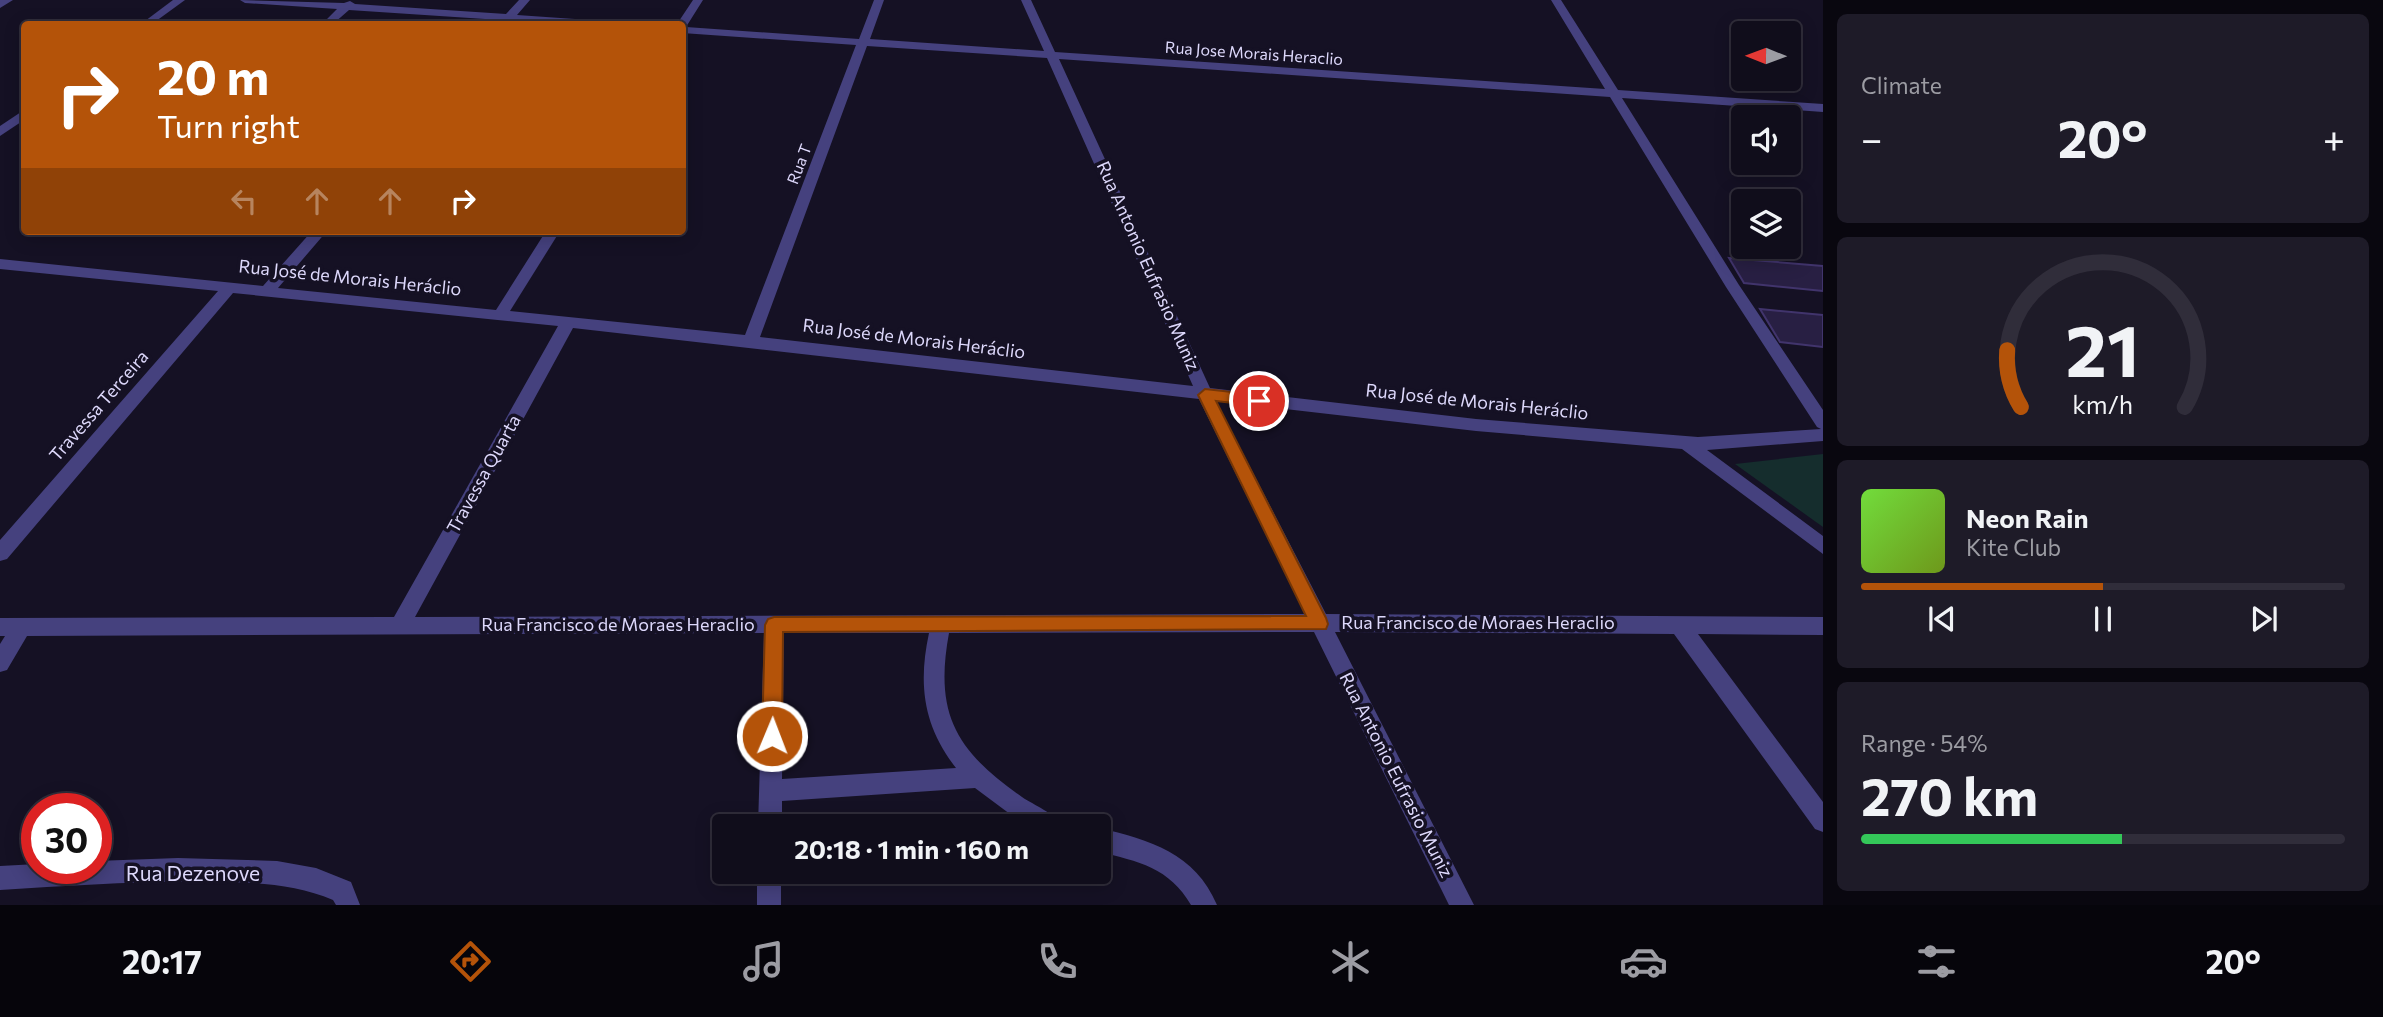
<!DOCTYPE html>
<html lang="en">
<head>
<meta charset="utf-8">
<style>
  :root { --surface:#100d1b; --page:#1e1b28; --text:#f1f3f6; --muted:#9c9ca3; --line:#302d3a; --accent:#b45309 }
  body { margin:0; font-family:Commissioner,sans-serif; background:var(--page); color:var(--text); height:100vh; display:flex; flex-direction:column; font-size:26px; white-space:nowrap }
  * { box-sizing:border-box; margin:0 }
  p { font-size:23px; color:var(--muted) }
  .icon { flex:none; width:38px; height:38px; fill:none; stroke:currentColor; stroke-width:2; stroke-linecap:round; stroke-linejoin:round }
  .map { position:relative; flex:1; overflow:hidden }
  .drawer { display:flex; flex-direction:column; gap:14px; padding:14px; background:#09070f; width:560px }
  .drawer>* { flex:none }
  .guide { position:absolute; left:21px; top:21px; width:665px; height:214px; border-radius:7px; box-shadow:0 4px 18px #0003,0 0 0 2px var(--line); background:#b45309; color:#fff; overflow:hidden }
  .needle { width:46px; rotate:271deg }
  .tools { position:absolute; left:1731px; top:21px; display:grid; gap:14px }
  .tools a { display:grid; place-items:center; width:70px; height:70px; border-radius:7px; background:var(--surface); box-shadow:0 4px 18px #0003,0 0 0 2px var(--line); font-size:35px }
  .speed { position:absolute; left:21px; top:793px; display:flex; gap:14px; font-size:35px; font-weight:700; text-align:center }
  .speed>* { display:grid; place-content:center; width:91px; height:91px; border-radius:50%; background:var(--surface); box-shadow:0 4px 18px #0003,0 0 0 2px var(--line); line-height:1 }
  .speed .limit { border:10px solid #d22; background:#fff; color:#111 }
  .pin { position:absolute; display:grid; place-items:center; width:60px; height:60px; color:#fff; margin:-30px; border:4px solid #fff; border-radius:50%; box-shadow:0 2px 7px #0007 }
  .me { position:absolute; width:77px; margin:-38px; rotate:1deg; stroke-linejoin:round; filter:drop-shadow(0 0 5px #0008) }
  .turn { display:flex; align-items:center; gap:24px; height:147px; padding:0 21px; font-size:32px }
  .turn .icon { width:91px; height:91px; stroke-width:2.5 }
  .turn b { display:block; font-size:49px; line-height:60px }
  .lanes { display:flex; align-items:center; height:66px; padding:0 21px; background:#0003; justify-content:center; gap:35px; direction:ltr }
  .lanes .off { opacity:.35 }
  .big { font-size:52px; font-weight:700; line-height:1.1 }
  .drawer .card { flex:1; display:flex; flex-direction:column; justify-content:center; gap:10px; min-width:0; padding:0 24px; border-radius:10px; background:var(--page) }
  .drawer .dial { align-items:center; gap:0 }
  .dial svg { height:182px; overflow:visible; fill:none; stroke:var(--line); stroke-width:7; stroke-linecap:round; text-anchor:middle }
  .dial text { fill:var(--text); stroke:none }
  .song { display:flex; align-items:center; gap:21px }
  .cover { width:84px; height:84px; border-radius:10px; background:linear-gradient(135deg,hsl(100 70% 55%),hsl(80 70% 35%)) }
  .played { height:7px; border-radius:4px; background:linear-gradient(90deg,var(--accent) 50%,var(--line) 50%) }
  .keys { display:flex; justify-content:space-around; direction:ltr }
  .heat { display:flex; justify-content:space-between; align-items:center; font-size:38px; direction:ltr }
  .charge { height:10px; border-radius:5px; background:linear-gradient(90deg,#34c759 54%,var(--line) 0) }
  .trip { position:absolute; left:712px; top:814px; width:399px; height:70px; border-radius:7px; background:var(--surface); box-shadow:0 4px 18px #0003,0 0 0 2px var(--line); font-weight:700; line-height:70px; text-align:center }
  .tab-bar { display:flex; height:112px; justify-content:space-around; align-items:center; background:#06050b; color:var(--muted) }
  .tab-bar .icon { width:49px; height:49px }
  .tab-bar .current { color:var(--accent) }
  .tab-bar b { font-size:32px; color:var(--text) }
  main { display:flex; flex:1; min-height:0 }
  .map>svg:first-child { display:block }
  .green { fill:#152d2d }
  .building { fill:#281f43; stroke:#41346c; stroke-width:2 }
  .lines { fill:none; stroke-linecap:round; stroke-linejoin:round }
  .minor { fill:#45417e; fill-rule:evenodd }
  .route { fill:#b45309; stroke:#753606; stroke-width:2 }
  .labels { text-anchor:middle; stroke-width:7; stroke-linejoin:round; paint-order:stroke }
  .far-street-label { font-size:16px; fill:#ddd8fb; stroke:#151124 }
  .street-label { font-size:18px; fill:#ddd8fb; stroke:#151124 }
  .near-street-label { font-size:21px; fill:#ddd8fb; stroke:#151124 }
</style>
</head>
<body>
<main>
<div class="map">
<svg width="1823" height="905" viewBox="0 0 1823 905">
  <rect width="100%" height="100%" fill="#151124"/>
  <polygon class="green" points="1823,454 1823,527 1735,464"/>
  <g class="building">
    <polygon points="1729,258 1823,266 1823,291 1744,283"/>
    <polygon points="1760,309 1823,315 1823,347 1780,342"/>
  </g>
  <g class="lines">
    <g class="minor">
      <polygon points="0,0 13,0 0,8"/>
      <polygon points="173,0 185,0 152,24 141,24"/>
      <polygon points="240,0 344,3 350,1 355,4 506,14 519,0 530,0 517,15 604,21 609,24 512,21 509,24 498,24 500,20 349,10 333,24 322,24 337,9 245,3"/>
      <path d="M693,0h10l-17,27 173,12 15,-39h10l-14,39 174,12 -23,-51h10l24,52 550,37 -54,-89h10l57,90 205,14v8l-201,-14 117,187 84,125v31l-116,9 116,86v18l-141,-105 -206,-18 -260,-30 110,213 497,3v18l-125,-1 125,168v30l-8,-3 -141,-195 -339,-2 139,273h-25l-135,-273 -365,1c-15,81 7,118 73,164 13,9 32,15 38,29h-34l-51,-38 -193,13v25h-24l6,-193 -737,3 -20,34 -7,2v-28l5,-8h-5v-18l394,-1 164,-291 -325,-33 -226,266 -7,2v-21l218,-249 -218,-22v-10l263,27 49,-55h15l-49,57 218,22 50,-79h14l-50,80 235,24 111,-290 -174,-12v-9h-5zM867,46l180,12 146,328 -433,-49zM1059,59l551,38 116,190 91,140 4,2 -123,8 -222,-18 -266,-31zM573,328l626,71 106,215 -890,3zM784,633h145c-11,51 -6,93 27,135l-174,11z"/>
      <polygon points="24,110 24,120 0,136 0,126"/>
      <path d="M1099,828c51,12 96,25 118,77h-26c-21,-37 -53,-44 -92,-53z"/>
      <path d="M178,858l99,3 39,7 35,14 9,23h-24l-3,-5c-39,-17 -85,-18 -127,-18 -69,-1 -137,4 -206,8v-24l37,-2v4h59v-7z"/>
      <rect x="757" y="872" width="24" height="33"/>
    </g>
  </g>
  <polygon class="route" points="1205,389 1259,395 1267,401 1259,406 1216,401 1326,618 1328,624 1326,629 783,632 782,736 779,742 772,745 765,742 762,736 765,625 768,619 774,617 1306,616 1198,395"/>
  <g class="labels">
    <g class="far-street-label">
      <text transform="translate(1254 53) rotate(4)" y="6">Rua Jose Morais Heraclio</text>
      <text transform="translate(799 164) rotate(-69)" y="6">Rua T</text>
    </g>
    <g class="street-label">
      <text transform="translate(1148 266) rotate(66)" y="6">Rua Antonio Eufrasio Muniz</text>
      <text transform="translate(350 278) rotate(6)" y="6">Rua José de Morais Heráclio</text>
      <text transform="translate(914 339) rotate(7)" y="6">Rua José de Morais Heráclio</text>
      <text transform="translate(1477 402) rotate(6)" y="6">Rua José de Morais Heráclio</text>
      <text transform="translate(99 406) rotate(-49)" y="6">Travessa Terceira</text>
      <text transform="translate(484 474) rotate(-61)" y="6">Travessa Quarta</text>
      <text x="1478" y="629">Rua Francisco de Moraes Heraclio</text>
      <text x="618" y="631">Rua Francisco de Moraes Heraclio</text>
      <text transform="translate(1396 775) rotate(63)" y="6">Rua Antonio Eufrasio Muniz</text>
    </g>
    <g class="near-street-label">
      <text x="193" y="881">Rua Dezenove</text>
    </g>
  </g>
</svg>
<div class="tools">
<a><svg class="needle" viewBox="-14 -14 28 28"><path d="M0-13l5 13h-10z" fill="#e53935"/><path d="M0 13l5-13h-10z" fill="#9c9ca3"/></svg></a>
<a><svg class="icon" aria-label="sound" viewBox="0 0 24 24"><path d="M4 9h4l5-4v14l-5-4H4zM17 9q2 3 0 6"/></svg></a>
<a><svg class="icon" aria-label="layers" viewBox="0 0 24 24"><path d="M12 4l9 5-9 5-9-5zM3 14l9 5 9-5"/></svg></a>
</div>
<div class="speed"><div class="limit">30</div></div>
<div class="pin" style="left:1259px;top:401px;background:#d93025"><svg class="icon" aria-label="arrive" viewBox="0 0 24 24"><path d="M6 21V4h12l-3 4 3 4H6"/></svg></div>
<svg class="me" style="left:772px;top:736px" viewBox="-20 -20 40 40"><circle r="17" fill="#b45309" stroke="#fff" stroke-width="3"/><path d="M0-11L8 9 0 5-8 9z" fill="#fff"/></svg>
<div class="trip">20:18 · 1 min · 160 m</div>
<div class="guide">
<div class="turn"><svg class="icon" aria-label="right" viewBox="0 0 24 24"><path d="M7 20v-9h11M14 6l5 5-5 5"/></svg><div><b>20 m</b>Turn right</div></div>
<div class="lanes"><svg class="icon off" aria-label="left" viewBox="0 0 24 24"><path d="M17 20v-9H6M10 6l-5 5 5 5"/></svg><svg class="icon off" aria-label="ahead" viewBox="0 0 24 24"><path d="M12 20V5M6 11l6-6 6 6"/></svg><svg class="icon off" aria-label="ahead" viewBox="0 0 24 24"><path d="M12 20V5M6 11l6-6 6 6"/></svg><svg class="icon" aria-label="right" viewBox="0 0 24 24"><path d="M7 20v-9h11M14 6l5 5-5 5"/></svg></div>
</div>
</div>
<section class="drawer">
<div class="card"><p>Climate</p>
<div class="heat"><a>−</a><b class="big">20°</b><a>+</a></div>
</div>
<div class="card dial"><svg viewBox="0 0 100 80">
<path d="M14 69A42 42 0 1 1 86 69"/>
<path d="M14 69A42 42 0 0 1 8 44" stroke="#b45309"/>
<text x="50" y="56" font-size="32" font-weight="700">21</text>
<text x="50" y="72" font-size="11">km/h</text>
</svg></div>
<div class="card">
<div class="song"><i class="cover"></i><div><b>Neon Rain</b><p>Kite Club</p></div></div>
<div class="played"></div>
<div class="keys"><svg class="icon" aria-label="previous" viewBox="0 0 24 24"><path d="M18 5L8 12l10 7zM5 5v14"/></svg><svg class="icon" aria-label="pause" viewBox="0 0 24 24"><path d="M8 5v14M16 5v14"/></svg><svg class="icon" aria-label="next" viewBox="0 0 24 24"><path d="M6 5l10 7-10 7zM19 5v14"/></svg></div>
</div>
<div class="card"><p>Range · 54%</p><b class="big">270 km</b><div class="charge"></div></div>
</section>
</main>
<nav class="tab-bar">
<b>20:17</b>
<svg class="icon current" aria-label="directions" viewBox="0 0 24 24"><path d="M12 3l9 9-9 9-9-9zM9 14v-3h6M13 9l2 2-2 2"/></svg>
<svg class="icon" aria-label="music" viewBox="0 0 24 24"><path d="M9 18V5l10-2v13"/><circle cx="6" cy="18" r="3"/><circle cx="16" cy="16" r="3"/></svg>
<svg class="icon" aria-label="phone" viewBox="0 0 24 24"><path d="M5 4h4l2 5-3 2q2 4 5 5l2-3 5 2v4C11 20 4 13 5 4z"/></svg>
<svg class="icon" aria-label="climate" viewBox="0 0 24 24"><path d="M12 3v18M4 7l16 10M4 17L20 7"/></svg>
<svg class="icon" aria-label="car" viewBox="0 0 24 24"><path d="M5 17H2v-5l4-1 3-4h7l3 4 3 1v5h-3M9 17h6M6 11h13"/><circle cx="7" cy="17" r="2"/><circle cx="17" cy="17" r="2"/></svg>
<svg class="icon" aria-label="filters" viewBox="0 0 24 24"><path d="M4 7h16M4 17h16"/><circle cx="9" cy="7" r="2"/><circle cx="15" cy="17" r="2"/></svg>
<b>20°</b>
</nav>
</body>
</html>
